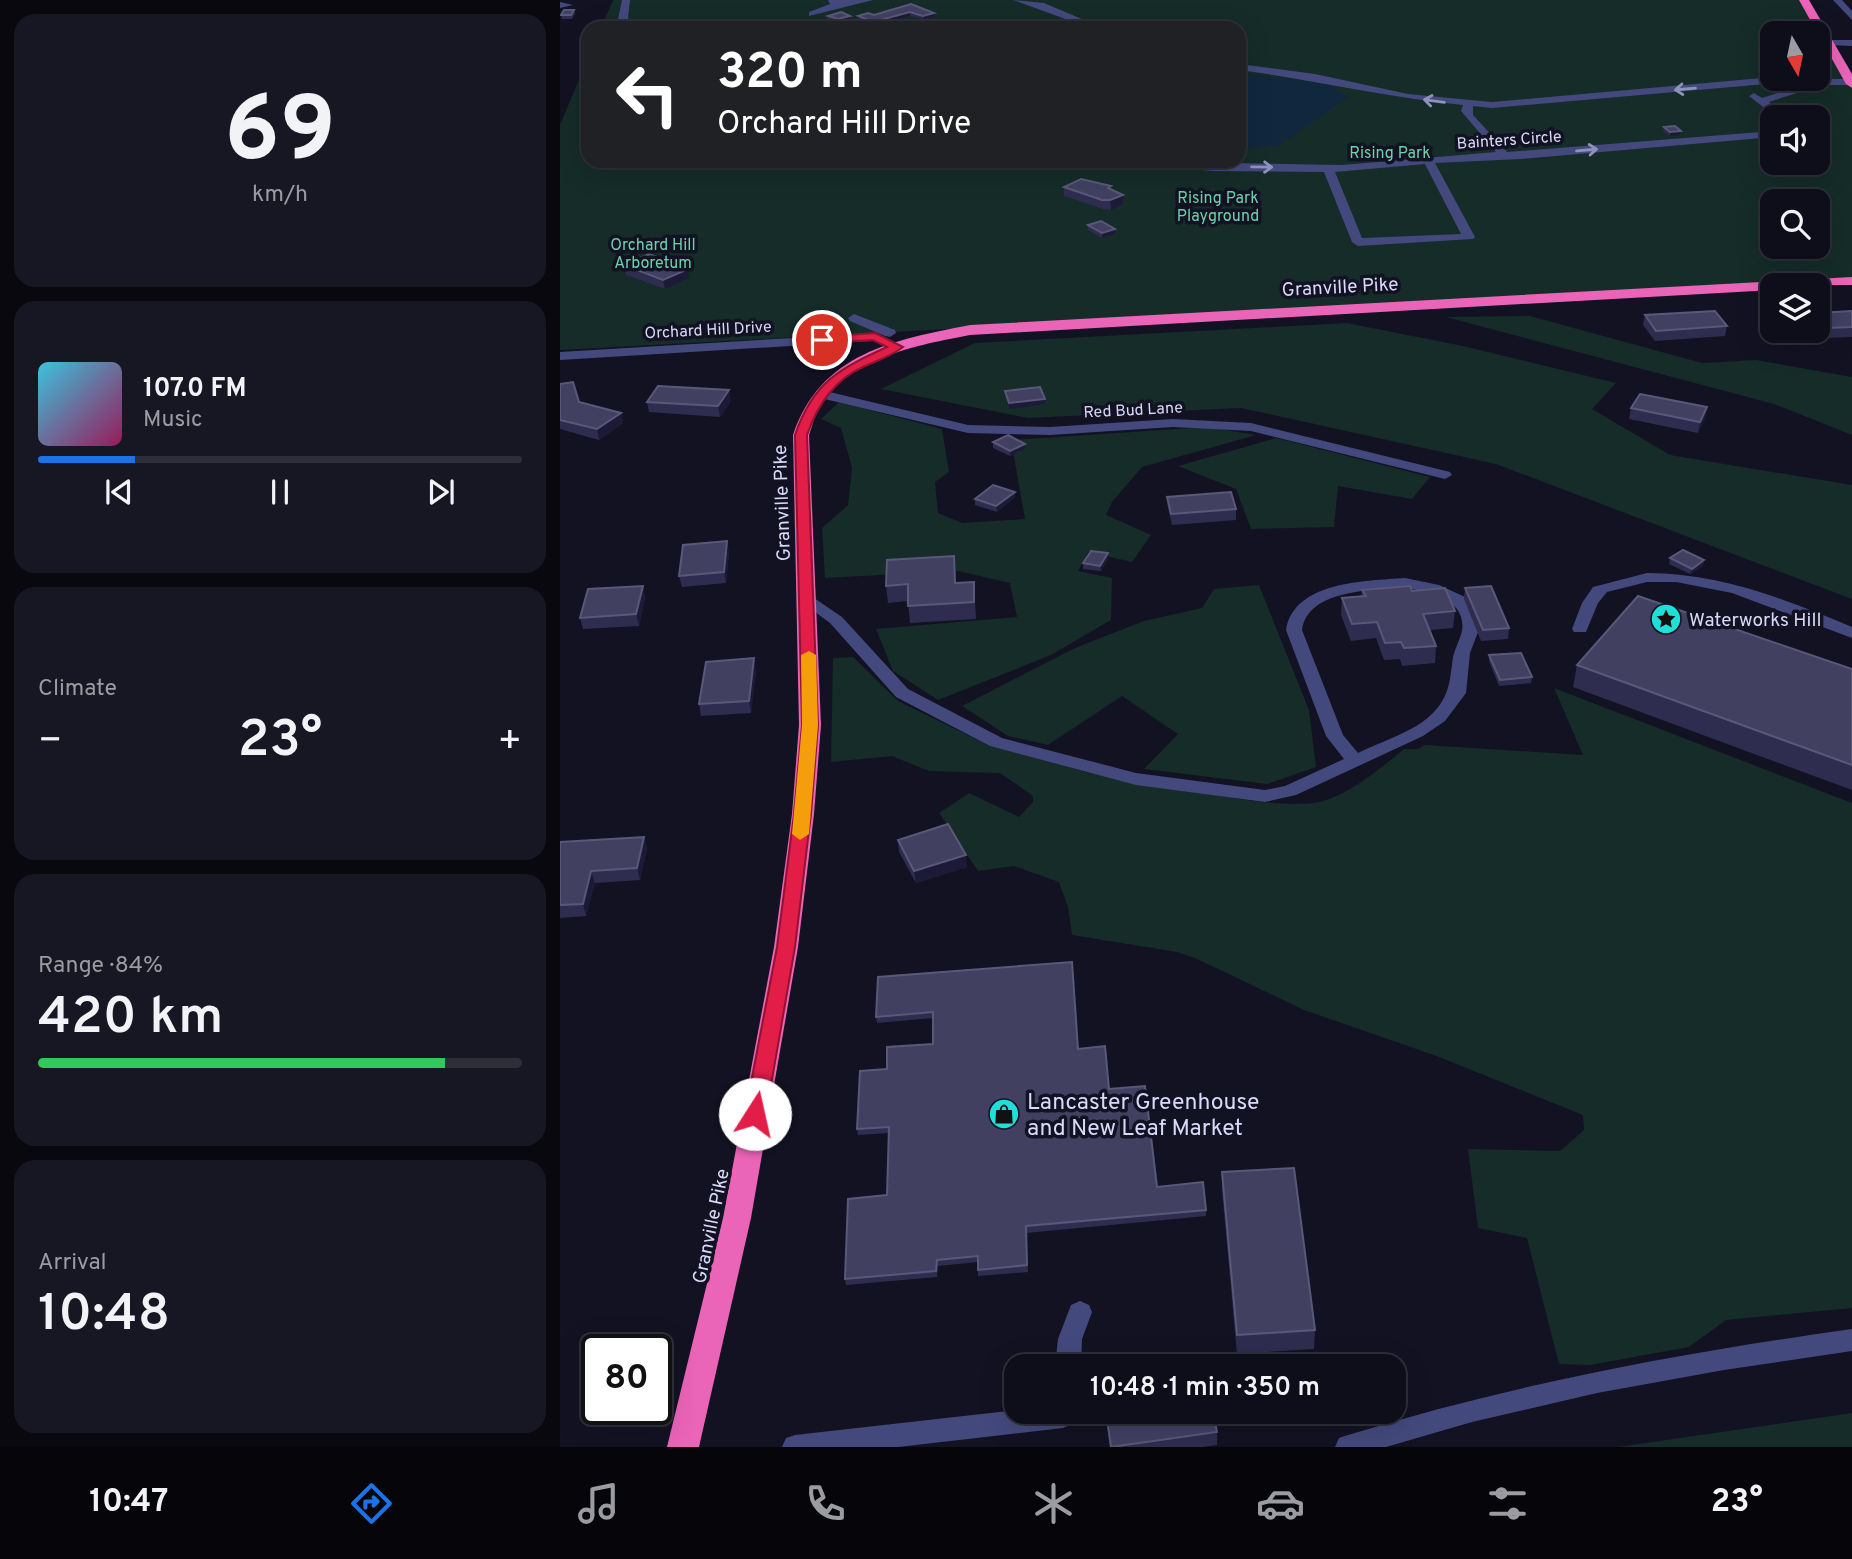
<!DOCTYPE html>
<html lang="en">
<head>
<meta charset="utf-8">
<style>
  :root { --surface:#0e0e1a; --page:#171723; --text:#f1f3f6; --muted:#9b9ca2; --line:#2e2e39; --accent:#1a73e8 }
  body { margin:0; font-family:Overpass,sans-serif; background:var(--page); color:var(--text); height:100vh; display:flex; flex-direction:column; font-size:26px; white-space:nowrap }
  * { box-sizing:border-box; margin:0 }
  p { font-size:23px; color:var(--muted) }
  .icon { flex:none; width:38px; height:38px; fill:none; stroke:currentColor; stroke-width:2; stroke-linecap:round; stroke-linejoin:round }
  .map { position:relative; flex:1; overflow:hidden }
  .panel { display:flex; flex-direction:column; gap:14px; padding:14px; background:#08080e; width:560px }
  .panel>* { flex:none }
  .guide { position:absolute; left:21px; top:21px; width:665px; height:147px; border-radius:21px; box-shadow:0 7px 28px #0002,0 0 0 2px var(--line); background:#202124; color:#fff; overflow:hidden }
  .needle { width:46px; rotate:171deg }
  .buttons { position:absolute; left:1200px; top:21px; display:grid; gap:14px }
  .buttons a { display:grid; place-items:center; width:70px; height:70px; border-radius:14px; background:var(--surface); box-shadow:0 7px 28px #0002,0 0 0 2px var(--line); font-size:35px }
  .speed { position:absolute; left:21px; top:1334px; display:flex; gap:14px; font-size:35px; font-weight:700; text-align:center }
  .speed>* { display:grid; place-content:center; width:91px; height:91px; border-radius:50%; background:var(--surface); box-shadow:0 7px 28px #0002,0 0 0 2px var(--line); line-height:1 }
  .speed .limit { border:4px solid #111; border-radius:10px; background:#fff; color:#111 }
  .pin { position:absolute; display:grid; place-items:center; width:60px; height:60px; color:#fff; margin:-30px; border:4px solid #fff; border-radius:50%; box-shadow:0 2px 7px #0007 }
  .me { position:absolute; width:77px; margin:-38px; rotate:10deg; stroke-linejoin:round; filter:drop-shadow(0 0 5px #0008) }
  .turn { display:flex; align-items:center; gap:24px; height:147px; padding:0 21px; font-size:32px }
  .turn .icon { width:91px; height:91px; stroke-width:2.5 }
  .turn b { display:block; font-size:49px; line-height:60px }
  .big { font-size:52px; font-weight:600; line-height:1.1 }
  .panel .tile { flex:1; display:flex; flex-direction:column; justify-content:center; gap:10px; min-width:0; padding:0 24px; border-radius:21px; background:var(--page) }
  .panel .dial { align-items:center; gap:0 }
  .dial b { font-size:91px; line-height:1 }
  .song { display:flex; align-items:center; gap:21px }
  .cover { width:84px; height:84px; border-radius:10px; background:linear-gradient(135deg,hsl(190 70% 55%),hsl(330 70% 35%)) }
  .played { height:7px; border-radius:4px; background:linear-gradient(90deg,var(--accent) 20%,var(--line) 20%) }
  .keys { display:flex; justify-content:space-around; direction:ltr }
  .heat { display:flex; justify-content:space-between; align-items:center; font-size:38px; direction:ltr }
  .charge { height:10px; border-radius:5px; background:linear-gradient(90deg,#34c759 84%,var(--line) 0) }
  .trip { position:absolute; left:444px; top:1354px; width:402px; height:70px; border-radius:21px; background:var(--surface); box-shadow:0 7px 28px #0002,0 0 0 2px var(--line); font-weight:600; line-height:70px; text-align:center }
  .menu { display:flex; height:112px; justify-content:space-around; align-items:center; background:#06060a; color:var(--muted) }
  .menu .icon { width:49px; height:49px }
  .menu .on { color:var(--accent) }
  .menu b { font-size:32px; color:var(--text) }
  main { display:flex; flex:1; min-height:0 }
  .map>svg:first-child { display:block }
  .green { fill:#152c28; fill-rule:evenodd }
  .water { fill:#11273d }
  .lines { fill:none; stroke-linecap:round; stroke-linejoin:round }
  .minor { fill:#43497c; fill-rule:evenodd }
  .highway { fill:#ea64b7; fill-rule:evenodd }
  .wall { fill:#2f2d4f }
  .shaded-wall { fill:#1c1a36 }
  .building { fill:#414061; stroke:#595879; stroke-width:2 }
  .oneway { stroke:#8e92bb }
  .route { fill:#e11d48; stroke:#92132f; stroke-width:2 }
  .slow { fill:#f59e0b }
  .labels { text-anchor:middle; stroke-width:7; stroke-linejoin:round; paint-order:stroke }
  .far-street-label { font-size:16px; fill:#d9dafa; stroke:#121223 }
  .far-park-label { font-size:16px; fill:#6ed1aa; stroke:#121223 }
  .street-label { font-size:19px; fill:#d9dafa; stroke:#121223 }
  .poi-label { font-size:19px; fill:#d9dafa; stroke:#121223; text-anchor:start }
  .near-poi-label { font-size:23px; fill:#d9dafa; stroke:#121223; text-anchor:start }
</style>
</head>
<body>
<main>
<section class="panel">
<div class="tile dial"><b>69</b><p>km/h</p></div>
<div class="tile">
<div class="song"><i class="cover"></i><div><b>107.0 FM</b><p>Music</p></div></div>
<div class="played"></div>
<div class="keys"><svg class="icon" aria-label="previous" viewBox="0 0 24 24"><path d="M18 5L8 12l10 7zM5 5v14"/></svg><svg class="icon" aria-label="pause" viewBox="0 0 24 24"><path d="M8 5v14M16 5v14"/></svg><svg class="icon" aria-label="next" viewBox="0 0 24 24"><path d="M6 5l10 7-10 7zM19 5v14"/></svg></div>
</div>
<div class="tile"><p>Climate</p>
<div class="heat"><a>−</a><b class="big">23°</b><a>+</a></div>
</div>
<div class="tile"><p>Range · 84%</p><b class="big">420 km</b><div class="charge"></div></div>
<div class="tile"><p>Arrival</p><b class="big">10:48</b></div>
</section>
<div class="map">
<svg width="1292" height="1447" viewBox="0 0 1292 1447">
  <rect width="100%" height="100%" fill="#121223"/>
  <g class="green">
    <path d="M53,0h1191l48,84v196l-1292,70v-225l28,-67v103h651v-133h-638zM1213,33h45v46h-45zM1213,117h45v46h-45zM1213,201h45v46h-45z"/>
    <polygon points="970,316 1142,363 1196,360 1292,377 1292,435 1214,404 886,317"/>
    <polygon points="787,323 903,346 1056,383 1032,409 1110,455 1292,485 1292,599 936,464 681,408 468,418 321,389 415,343"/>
    <polygon points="279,402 382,429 389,472 375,482 378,513 402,523 465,519 451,440 647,427 696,435 582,467 552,502 546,515 591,535 572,562 528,552 518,571 552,578 551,620 491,655 378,700 333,671 316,629 457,617 450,583 398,571 265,578 262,528 288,505 292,468 281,428 261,419"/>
    <polygon points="716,438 870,477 852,499 778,486 774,527 691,529 676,489 618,466"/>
    <polygon points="699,585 749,710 756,767 707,784 584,769 618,734 562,696 488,745 448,736 402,706 515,648 584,621 642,608 654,589"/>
    <path d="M293,657l45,44 88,43 104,29 156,27c21,3 61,7 81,0 29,-11 54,-32 77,-51h14l7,-4 158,10 -29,-67 298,115v505l-126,12 -37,27 -99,18 -31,-1 -32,-126 -49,-10 -10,-79 92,2 24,-21 -1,-15 -149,-60 -130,-45 -109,-52 -18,-6 -105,-17 -4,-28 -9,-25 -45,-16 -36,5 -39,-58 30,-20 50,24 14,-15v-6l-33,-23 -71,-2 -37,-15 -61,6 2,-104z"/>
    <polygon points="1292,1413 1292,1447 1058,1447"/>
  </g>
  <polygon class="water" points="679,73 768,84 788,97 719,145 679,149"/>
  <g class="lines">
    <g class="minor">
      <polygon points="62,0 70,0 68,18 79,28 68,28 58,19"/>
      <polygon points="268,0 313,0 249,16 249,12 270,4"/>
      <polygon points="453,0 484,3 543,28 530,28"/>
      <polygon points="1273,0 1282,0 1292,11 1292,20"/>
      <polygon points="0,2 13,5 0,8"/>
      <polygon points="1270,40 1292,40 1292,46 1267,45 1267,41"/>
      <path d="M679,64l76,10 93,20 84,8 281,-25 20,2 -5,3 -296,26 -19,-2v9l34,37 266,-21v6l-252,22 -86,4 40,74 -2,2 -115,7 -6,-4 -28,-70 -110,-1 -93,-7 -5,-3 226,4 154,-13 -35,-41 2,-6c-75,-7 -149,-25 -224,-35zM865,164l36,70 -99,4 -27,-66z"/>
      <polygon points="1261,79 1291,79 1292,85 1262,85 1209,102 1227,117 1216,117 1189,96 1194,93 1202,98"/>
      <polygon points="294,314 335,330 336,333 330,337 325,336 290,321 288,318"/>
      <polygon points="315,333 343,347 337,351 313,341 0,360 0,352"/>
      <polygon points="261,390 408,425 490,427 613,419 691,423 890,472 892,475 885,479 691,431 613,427 490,435 408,433 256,397 256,391"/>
      <path d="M1087,573c73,0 138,26 205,54v11l-120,-45 -56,-11h-29l-40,10 -9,11 -12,29h-12l-2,-3 10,-26 11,-16z"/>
      <path d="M845,578l34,7 26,12 13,20v15l-8,21 -4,40 -21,28 -22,15 -127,59 -31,7 -129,-17 -146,-39 -94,-49 -66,-74 -30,-22 2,-3h12l28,19 66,72 94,49 134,35 129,17 20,-4 59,-27 -18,-23 -40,-106c8,-49 80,-49 119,-52zM845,588c24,4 62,11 57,43 -2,9 -7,17 -9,26 -3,22 -3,38 -19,55 -19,20 -52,29 -76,41l-15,-18 -41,-105c6,-41 71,-40 103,-42z"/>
      <polygon points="520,1301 529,1305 532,1312 522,1339 521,1367 495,1367 498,1339 511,1305"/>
      <path d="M1292,1329v22l-128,19 -127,23 -125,29 -86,25h-51l4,-9 9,-3c165,-51 333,-82 504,-106z"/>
      <polygon points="457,1410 457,1412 517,1412 512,1424 503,1428 338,1447 222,1447 226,1438 235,1435"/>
    </g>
    <g class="highway">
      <polygon points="1239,0 1249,0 1292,74 1292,88 1286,84"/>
      <path d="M1292,277v8h-79v5l-803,45c-52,10 -124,23 -152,74 -4,8 -6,18 -9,26l12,290 -7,89 -16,133 -47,271 -52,229h-32l56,-229 51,-271 18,-133 7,-89 -6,-290c28,-82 100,-95 177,-110z"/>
    </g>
  </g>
  <g class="wall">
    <polygon points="351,4 375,17 364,19 350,16 314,26 299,20 298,16 314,15"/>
    <polygon points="14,10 15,14 12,19 2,19 1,15"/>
    <polygon points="268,16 290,16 291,20 278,23 268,20"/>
    <polygon points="1104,127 1121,131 1120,135 1110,136 1103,131"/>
    <polygon points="551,186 551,189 563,195 563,204 551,210 543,209 504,196 504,187"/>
    <polygon points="528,225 555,229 555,234 542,238 528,230"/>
    <polygon points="64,265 129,278 105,289 66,275"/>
    <polygon points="1292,311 1292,337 1264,338 1257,331 1258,313"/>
    <polygon points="1085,315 1167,326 1165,336 1095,341 1083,325"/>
    <polygon points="0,384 19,402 61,413 63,423 39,440 0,429"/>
    <polygon points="171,401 160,417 89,412 87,402"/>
    <polygon points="1071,408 1145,418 1138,433 1069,419"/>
    <polygon points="433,442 465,444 465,449 450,456 433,448"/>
    <polygon points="455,492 455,497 437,512 415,505 415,499"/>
    <polygon points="607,497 676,509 676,520 612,525 608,508"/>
    <polygon points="169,552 166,583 122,587 119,576"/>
    <polygon points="394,556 396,583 414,582 416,619 350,623 348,601 328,603 326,586"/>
    <polygon points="1110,558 1143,566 1130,574 1109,564"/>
    <polygon points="548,559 541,571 523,569 523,563"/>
    <polygon points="83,586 85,598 79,626 23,629 20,618"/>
    <polygon points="905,588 949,628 948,639 921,641 904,599"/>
    <polygon points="802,590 852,591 895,611 893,628 870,630 876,646 875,663 842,666 840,659 824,660 816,638 791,641 781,615 782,598 801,596"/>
    <polygon points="929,655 972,677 971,683 939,686 929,661"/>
    <polygon points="1017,665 1292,669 1292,790 1013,687"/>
    <polygon points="196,670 191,713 141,716 139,704"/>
    <polygon points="84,837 87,849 80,880 35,883 26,916 0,918 0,842"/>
    <polygon points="338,840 407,867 356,883 339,852"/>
    <polygon points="318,977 518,1049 549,1089 597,1187 646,1210 646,1216 466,1233 468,1272 418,1276 418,1262 378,1266 377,1277 286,1285 285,1279 327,1195 329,1133 298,1135 297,1129 327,1069 373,1044 373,1018 317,1023 316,1017"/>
    <polygon points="662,1172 755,1330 754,1349 677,1354 662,1190"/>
    <polygon points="545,1412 653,1412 657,1432 657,1445 642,1447 550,1447"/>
  </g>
  <g class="shaded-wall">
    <polygon points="350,12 350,16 314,26 313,22"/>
    <polygon points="374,13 375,17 364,19 363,16"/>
    <polygon points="290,16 291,20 278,23 278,19"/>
    <polygon points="1121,131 1120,135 1110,136 1110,132"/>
    <polygon points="563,195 563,204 551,210 550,200"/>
    <polygon points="555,229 555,234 542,238 542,233"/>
    <polygon points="128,269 129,278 105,289 103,280"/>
    <polygon points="169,390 171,401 160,417 158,406"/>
    <polygon points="485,399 485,404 449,409 449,403"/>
    <polygon points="1147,407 1145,418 1138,433 1140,422"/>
    <polygon points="61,413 63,423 39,440 37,429"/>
    <polygon points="465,444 465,449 450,456 450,451"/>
    <polygon points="455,492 455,497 437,512 436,506"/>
    <polygon points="167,541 169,552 166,583 164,572"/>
    <polygon points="548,553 548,559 541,571 540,566"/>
    <polygon points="1144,560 1143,566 1130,574 1132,569"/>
    <polygon points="83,586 85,598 79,626 76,614"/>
    <polygon points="194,658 196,670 191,713 189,701"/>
    <polygon points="84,837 87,849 80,880 77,868"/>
    <polygon points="406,855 407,867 356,883 354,871"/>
    <polygon points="31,871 35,883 26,916 23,904"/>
  </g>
  <g class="building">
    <polygon points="351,4 374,13 363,16 350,12 313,22 298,16 308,13 314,15"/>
    <polygon points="4,10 14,10 11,15 1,15"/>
    <polygon points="281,12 290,16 278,19 268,16"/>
    <polygon points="1115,126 1121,131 1110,132 1104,127"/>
    <polygon points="521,179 551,186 548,188 563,195 550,200 542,200 504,187"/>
    <polygon points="541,221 555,229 542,233 528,225"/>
    <polygon points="89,254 128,269 103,280 64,265"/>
    <polygon points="1155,311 1167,326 1096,331 1085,315"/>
    <polygon points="1292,311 1292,327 1266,328 1258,319 1258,313"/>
    <polygon points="13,382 19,402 61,413 37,429 0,420 0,384"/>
    <polygon points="98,386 169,390 158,406 87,402"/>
    <polygon points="480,387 485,399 449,403 445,391"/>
    <polygon points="1080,394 1147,407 1140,422 1071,408"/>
    <polygon points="448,435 465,444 450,451 433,442"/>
    <polygon points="433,485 455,492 436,506 415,499"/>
    <polygon points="671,492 676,509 611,514 607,497"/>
    <polygon points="167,541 164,572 119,576 123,545"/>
    <polygon points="1123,550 1144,560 1132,569 1110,558"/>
    <polygon points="531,551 548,553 540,566 523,563"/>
    <polygon points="394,556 395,583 414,582 414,602 348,606 348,584 326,586 327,560"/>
    <polygon points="83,586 76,614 20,618 28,589"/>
    <polygon points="850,586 852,591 885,588 895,611 863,614 876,646 844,648 841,642 825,643 817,622 792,624 782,598 806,596 802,590"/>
    <polygon points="931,586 949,628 923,630 905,588"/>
    <polygon points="1078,596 1292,669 1292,765 1017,665"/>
    <polygon points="961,653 972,677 940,680 929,655"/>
    <polygon points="194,658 189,701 139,704 146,662"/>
    <polygon points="388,824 406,855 354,871 338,840"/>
    <polygon points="84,837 77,868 31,871 23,904 0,905 0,842"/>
    <polygon points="512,962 518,1049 545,1046 549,1089 585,1086 597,1187 643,1182 646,1210 466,1226 467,1265 418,1270 418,1256 377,1260 376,1271 285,1279 288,1199 327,1195 329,1127 297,1129 300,1071 327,1069 327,1047 373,1044 373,1012 316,1017 318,977"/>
    <polygon points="734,1168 755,1330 677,1335 662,1172"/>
    <polygon points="546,1412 653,1412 657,1432 551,1447"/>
  </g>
  <defs><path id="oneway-shaft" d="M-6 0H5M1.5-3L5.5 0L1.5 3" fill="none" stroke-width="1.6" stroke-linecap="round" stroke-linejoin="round" transform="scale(1.75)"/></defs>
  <g class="oneway">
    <use href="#oneway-shaft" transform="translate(1125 89) rotate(175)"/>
    <use href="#oneway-shaft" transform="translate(874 101) rotate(-173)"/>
    <use href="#oneway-shaft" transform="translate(1027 150) rotate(-5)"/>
    <use href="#oneway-shaft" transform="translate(702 167) rotate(1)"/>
  </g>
  <path class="route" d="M315,333l28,14c-11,9 -27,14 -40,20 -29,13 -46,39 -56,68l11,290 -7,89 -16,133 -29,167 -3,6 -8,2 -7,-2 -3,-6 32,-167 17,-133 8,-89 -7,-290c18,-53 44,-66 92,-88l-14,-7 -51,3 -6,-3 2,-3z"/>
  <polygon class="slow" points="249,651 256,655 258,725 249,834 240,840 232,834 242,725 241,655"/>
  <defs>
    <g id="sight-disc" transform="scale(1.575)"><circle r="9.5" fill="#1ee0d8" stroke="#121223"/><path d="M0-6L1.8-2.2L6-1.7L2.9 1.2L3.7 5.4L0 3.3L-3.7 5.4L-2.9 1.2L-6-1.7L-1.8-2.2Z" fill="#111"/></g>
    <g id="shop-disc" transform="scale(1.575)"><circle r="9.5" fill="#1ee0d8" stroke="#121223"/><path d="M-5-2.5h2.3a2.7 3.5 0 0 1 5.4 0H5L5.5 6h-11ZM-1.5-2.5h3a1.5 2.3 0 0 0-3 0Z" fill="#111"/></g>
  </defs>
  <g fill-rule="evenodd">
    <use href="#sight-disc" x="1106" y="619"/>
    <use href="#shop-disc" x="444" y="1114"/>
  </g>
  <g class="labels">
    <g class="far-street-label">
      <text transform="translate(949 139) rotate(-4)" y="6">Bainters Circle</text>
      <text transform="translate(148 329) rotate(-3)" y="6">Orchard Hill Drive</text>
      <text transform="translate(573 409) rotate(-3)" y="6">Red Bud Lane</text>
    </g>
    <g class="far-park-label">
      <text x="830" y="158">Rising Park</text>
      <text x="658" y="203">Rising Park<tspan x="658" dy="18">Playground</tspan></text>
      <text x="93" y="250">Orchard Hill<tspan x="93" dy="18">Arboretum</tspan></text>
    </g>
    <g class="street-label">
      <text transform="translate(780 286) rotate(-3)" y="7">Granville Pike</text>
      <text transform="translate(221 503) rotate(-92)" y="7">Granville Pike</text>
      <text transform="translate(150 1226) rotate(-78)" y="7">Granville Pike</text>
    </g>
    <g class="poi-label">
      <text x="1129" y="626">Waterworks Hill</text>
    </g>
    <g class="near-poi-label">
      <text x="467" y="1109">Lancaster Greenhouse<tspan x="467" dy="26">and New Leaf Market</tspan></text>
    </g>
  </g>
</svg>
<div class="buttons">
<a><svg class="needle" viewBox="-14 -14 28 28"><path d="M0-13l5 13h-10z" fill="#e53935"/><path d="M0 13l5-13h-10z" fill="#9b9ca2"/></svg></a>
<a><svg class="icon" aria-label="sound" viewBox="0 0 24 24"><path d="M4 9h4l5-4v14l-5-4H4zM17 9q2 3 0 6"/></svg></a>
<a><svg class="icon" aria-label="search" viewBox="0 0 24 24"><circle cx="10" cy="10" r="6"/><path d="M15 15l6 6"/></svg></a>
<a><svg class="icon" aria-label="layers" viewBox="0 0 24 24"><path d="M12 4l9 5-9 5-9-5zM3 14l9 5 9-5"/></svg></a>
</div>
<div class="speed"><div class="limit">80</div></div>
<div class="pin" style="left:262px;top:340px;background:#d93025"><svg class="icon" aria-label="arrive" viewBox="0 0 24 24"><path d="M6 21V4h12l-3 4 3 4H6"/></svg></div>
<svg class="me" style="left:195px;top:1114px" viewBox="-20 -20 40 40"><circle r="19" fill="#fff"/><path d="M0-13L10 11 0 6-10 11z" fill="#e11d48"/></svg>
<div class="trip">10:48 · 1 min · 350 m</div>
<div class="guide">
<div class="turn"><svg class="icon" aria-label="left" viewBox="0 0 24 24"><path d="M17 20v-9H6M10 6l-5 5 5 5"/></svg><div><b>320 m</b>Orchard Hill Drive</div></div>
</div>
</div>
</main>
<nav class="menu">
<b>10:47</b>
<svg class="icon on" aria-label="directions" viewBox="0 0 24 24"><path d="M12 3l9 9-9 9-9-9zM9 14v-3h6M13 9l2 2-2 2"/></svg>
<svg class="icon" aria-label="music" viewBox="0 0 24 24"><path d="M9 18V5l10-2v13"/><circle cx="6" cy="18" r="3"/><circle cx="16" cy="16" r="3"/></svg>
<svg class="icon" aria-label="phone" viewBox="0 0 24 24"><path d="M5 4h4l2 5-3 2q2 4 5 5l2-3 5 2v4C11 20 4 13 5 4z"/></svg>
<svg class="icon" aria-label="climate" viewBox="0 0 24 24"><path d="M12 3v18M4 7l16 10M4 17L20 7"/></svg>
<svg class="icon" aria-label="car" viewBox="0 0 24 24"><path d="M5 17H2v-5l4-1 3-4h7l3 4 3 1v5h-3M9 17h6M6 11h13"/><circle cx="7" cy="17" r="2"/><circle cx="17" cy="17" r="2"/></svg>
<svg class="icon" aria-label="filters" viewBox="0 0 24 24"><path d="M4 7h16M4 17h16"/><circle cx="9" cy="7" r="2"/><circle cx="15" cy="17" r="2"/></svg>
<b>23°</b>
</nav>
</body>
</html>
